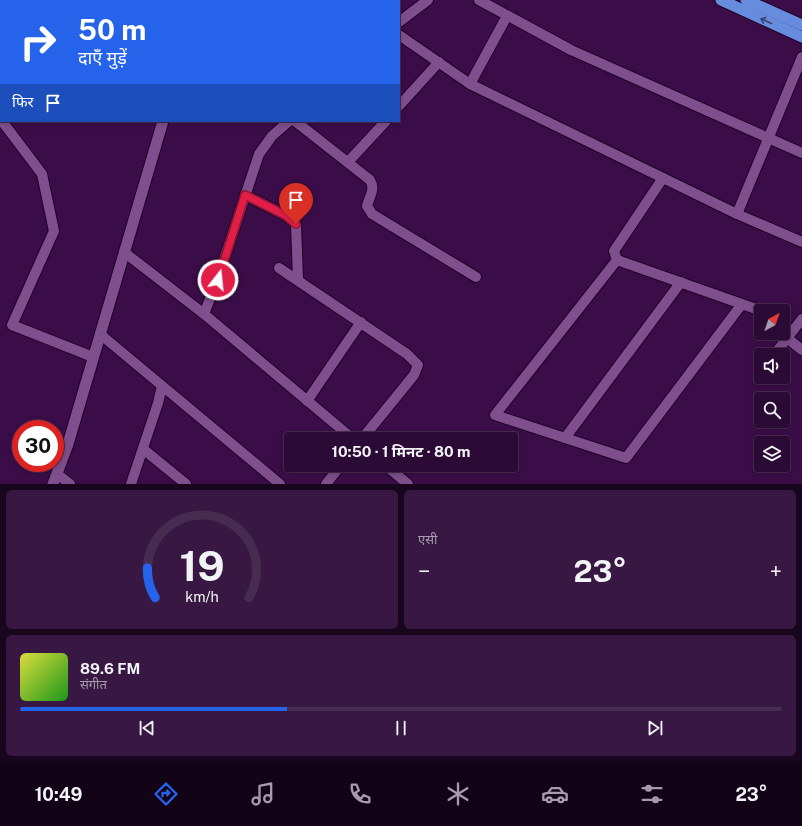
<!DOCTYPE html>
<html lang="hi">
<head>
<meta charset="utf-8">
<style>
  :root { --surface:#2c0a36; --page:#381842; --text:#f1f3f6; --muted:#a69aad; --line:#482b51; --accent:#2563eb }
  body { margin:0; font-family:"Public Sans","Noto Sans Devanagari",sans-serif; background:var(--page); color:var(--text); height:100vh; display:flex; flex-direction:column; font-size:15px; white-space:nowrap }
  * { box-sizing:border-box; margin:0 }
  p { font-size:13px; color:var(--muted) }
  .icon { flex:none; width:22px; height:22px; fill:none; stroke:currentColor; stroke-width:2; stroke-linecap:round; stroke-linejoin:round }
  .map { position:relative; height:484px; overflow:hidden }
  .drawer { display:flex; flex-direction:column; gap:6px; padding:6px; background:#18061e; flex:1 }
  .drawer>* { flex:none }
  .hud { position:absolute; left:0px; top:0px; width:400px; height:122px; box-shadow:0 2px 6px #0003,0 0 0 1px var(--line); background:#2563eb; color:#fff; overflow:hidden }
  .needle { width:26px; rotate:40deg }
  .tools { position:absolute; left:754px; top:304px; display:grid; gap:8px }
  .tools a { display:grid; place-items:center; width:36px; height:36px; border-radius:4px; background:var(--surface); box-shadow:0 2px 6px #0003,0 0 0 1px var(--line); font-size:20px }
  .speed { position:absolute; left:12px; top:420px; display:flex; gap:8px; font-size:20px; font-weight:700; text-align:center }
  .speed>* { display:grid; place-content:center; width:52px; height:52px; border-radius:50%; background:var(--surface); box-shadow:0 2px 6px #0003,0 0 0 1px var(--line); line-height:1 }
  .speed .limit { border:6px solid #d22; background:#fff; color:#111 }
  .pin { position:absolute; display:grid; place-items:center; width:34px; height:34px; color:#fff; margin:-41px -17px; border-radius:50% 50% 50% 0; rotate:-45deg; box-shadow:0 0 4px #0007 }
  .pin .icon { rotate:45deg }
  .me { position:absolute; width:44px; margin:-22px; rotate:16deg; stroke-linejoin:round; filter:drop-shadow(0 0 3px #0008) }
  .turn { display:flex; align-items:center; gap:14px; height:84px; padding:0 12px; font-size:18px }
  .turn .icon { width:52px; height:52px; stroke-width:2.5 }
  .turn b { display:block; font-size:28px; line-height:34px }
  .then { display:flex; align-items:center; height:38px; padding:0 12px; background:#0003; gap:8px; font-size:15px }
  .big { font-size:30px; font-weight:700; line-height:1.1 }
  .drawer .tile { flex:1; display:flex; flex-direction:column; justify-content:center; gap:6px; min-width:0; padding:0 14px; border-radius:6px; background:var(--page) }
  .drawer .dial { align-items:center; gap:0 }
  .dial svg { height:104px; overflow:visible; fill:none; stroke:var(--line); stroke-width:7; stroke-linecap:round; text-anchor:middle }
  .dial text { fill:var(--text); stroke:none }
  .song { display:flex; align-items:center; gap:12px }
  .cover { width:48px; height:48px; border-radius:6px; background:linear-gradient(135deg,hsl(60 70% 55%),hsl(120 70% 35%)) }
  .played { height:4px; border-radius:2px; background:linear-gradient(90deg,var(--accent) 35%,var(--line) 35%) }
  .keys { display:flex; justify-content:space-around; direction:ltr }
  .heat { display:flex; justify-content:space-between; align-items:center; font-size:22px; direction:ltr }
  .drawer .tiles { flex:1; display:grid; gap:6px; grid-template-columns:1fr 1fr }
  .tile:last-child { grid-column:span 2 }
  .trip { position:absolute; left:284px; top:432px; width:234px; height:40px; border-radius:4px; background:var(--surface); box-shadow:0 2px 6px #0003,0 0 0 1px var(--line); font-weight:700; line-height:40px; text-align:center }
  .tabs { display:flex; height:64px; justify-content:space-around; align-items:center; background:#120416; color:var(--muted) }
  .tabs .icon { width:28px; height:28px }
  .tabs .active { color:var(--accent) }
  .tabs b { font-size:18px; color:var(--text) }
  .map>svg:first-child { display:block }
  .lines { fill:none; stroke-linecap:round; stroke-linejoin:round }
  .minor-casing { stroke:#1e0027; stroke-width:12 }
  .tertiary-casing { stroke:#1e0027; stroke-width:13 }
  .trunk-casing { stroke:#1e0027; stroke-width:13 }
  .minor { stroke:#7f4f8d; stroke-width:10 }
  .tertiary { stroke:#7f4f8d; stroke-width:11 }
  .trunk { stroke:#678bdd; stroke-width:11 }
  .oneway { stroke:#3c4274 }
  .route-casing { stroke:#92132f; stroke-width:10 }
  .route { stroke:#e11d48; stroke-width:7 }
</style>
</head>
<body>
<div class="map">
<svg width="802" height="484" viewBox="0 0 802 484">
  <rect width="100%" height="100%" fill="#3b0d48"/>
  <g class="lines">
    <g class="minor-casing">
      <g id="minor">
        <polyline points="56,0 57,1"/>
        <polyline points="479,0 571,50 802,153"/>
        <polyline points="69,1 70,0"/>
        <polyline points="170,1 171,0"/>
        <polyline points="399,22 428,0"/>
        <polyline points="399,35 470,84 737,214 802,242"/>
        <polyline points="0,54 1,54"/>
        <polyline points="470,84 507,16"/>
        <polyline points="399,106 439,62"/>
        <polyline points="2,121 42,174 54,231 12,325 93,357"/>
        <path d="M295,121l75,59c6,10 -1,16 -3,26l5,8 104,63"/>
        <polyline points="348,162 386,121"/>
        <polyline points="245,195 285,215 296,224 298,279"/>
        <polyline points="737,214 802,57"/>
        <polyline points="124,252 204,314 353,439"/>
        <polyline points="617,260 614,251 663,178"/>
        <polyline points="279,268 407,354 418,365 414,375 362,439"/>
        <polyline points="742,304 626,458 495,415 617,260 756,309"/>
        <polyline points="204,314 217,281 259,154 272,136 289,121"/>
        <polyline points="100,334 280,484"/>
        <polyline points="787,338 802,350"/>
        <polyline points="777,351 802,319"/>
        <polyline points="307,401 361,322"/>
        <polyline points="565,438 681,282"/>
        <polyline points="143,449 186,484"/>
        <polyline points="385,465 408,484"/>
        <polyline points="57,474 70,484"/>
        <polyline points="131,484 158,403 162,386"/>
        <polyline points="326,484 341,465"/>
      </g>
    </g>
    <g class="tertiary-casing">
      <g id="tertiary">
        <polyline points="265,1 266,0"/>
        <polyline points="53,484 68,444 163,121"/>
      </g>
    </g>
    <g class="trunk-casing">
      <g id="trunk">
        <polyline points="721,0 802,37"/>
        <polyline points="746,0 802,25"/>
      </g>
    </g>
    <use href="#minor" class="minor"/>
    <use href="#tertiary" class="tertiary"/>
    <use href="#trunk" class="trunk"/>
  </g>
  <defs><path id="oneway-shaft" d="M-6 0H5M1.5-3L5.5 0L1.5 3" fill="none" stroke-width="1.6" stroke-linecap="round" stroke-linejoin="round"/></defs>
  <use class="oneway" href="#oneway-shaft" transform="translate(766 21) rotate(-156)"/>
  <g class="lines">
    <g class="route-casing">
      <polyline id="route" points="218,280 245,195 285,215 296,224"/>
    </g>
    <use href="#route" class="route"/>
  </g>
</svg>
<div class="tools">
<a><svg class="needle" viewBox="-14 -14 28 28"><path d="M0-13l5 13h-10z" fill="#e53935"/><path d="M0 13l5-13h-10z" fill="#a69aad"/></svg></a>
<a><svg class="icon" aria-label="sound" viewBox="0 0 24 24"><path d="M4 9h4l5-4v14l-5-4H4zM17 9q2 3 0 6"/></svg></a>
<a><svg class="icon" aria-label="search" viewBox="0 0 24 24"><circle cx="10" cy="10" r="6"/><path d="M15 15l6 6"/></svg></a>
<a><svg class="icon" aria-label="layers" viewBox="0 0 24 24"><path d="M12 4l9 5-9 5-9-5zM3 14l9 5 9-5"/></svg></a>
</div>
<div class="speed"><div class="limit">30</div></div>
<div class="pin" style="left:296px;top:224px;background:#d93025"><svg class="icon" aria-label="arrive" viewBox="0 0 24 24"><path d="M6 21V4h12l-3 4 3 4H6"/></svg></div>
<svg class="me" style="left:218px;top:280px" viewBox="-20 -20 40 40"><circle r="17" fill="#e11d48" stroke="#fff" stroke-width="3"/><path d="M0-11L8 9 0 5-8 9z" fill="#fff"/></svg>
<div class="trip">10:50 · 1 मिनट · 80 m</div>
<div class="hud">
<div class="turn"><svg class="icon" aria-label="right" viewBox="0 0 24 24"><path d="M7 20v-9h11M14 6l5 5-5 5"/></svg><div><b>50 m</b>दाएँ मुड़ें</div></div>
<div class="then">फिर<svg class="icon" aria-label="arrive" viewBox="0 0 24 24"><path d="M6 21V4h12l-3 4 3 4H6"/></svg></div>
</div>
</div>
<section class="drawer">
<div class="tiles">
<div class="tile dial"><svg viewBox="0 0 100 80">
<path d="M14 69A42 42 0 1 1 86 69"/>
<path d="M14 69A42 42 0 0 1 8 46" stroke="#2563eb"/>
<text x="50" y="56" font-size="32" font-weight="700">19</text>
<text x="50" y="72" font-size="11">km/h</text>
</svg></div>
<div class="tile"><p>एसी</p>
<div class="heat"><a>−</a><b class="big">23°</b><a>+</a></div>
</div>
<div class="tile">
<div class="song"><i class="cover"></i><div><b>89.6 FM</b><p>संगीत</p></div></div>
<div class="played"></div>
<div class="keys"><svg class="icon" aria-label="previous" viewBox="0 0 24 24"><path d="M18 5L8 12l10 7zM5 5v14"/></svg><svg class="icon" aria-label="pause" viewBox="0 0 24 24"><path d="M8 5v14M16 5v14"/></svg><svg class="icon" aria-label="next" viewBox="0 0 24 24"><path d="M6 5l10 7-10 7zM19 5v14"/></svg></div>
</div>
</div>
</section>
<nav class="tabs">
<b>10:49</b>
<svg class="icon active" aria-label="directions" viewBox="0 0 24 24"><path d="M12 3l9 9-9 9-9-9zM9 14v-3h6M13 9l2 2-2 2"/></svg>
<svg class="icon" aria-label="music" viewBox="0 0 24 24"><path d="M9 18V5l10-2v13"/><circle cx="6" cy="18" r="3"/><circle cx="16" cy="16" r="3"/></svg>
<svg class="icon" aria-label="phone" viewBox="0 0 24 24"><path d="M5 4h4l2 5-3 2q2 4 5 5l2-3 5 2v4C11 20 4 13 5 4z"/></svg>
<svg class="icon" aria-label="climate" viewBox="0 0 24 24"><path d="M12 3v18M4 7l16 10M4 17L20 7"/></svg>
<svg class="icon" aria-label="car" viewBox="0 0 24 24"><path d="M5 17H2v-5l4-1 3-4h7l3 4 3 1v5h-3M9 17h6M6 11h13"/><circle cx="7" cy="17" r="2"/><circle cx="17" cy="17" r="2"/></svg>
<svg class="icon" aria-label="filters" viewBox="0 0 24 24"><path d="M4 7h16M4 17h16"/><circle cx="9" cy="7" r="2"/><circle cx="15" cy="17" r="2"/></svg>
<b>23°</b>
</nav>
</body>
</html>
